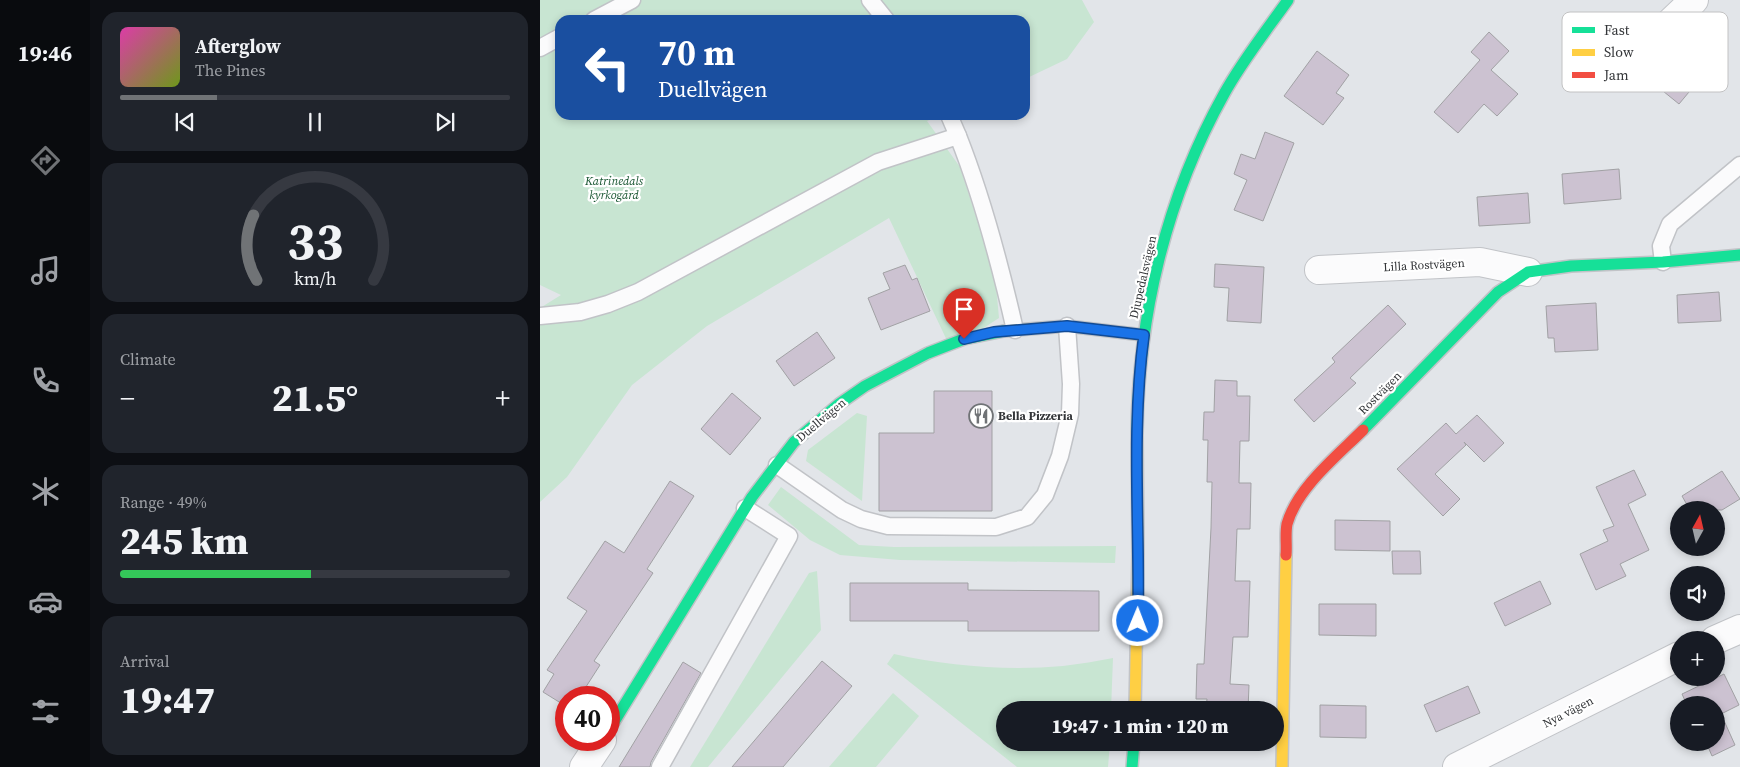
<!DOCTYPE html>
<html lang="en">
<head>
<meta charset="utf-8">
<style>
  :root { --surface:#171b24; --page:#20242c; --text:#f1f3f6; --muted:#9ea1a6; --line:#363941; --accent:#707376 }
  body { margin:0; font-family:"Source Serif 4",serif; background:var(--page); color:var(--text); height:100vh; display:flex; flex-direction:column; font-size:19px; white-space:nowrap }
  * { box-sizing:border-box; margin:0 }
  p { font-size:16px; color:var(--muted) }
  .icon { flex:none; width:28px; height:28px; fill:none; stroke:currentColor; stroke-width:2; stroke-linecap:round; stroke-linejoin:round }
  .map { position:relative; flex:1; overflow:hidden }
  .drawer { display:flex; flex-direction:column; gap:12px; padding:12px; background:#0d0f14; width:450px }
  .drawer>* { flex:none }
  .guide { position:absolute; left:15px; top:15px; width:475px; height:105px; border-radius:15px; box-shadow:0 2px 8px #0003; background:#1a4fa0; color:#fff; overflow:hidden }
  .needle { width:32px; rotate:8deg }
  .controls { position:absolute; left:1130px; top:501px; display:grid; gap:10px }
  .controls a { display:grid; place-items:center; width:55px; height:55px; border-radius:50%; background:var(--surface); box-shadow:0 2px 8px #0003; font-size:25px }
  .speed { position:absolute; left:15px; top:686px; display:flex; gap:10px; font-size:25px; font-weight:700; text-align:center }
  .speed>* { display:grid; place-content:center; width:65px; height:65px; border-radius:50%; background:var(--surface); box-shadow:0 2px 8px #0003; line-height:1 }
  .speed .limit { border:8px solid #d22; background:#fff; color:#111 }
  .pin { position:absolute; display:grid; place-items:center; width:42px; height:42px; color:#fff; margin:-51px -21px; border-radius:50% 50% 50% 0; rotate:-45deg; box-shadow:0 0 5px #0007 }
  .pin .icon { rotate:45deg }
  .me { position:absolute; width:55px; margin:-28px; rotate:1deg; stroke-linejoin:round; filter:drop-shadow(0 0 4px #0008) }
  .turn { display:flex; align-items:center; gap:18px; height:105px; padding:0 20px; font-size:22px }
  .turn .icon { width:65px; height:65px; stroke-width:2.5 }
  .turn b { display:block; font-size:35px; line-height:42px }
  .big { font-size:38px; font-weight:800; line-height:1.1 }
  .drawer .tile { flex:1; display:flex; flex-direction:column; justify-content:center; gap:8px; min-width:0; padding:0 18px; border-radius:15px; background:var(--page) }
  .drawer .dial { align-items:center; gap:0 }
  .dial svg { height:130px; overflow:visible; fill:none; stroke:var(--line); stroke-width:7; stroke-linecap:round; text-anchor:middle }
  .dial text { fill:var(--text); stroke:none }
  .song { display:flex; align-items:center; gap:15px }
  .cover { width:60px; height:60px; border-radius:8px; background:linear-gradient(135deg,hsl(320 70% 55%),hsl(80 70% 35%)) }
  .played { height:5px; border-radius:2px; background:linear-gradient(90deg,var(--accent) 25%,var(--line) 25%) }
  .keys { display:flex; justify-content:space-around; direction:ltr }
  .heat { display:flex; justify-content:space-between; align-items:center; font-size:28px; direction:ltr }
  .charge { height:8px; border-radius:4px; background:linear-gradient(90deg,#34c759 49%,var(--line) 0) }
  .trip { position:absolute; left:456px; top:701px; width:288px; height:50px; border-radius:25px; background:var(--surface); box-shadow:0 2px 8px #0003; font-weight:800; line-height:50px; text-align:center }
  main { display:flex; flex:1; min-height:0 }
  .menu { display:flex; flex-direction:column; width:90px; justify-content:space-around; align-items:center; background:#090b0e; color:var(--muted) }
  .menu .icon { width:35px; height:35px }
  .menu .active { color:var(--accent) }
  .menu b { font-size:22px; color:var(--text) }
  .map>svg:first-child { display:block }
  .green { fill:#c8e5d2 }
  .building { fill:#ccc2d1; stroke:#a1a1a4 }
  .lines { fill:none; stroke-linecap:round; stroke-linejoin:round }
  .lane-casing { stroke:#c1c3c7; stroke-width:19 }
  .street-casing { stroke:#c1c3c7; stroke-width:30 }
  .fast-casing { stroke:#c1c3c7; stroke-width:14 }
  .slow-casing { stroke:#c1c3c7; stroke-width:14 }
  .jam-casing { stroke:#c1c3c7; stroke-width:14 }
  .lane { stroke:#fbfbfc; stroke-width:16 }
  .street { stroke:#fbfbfc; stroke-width:28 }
  .fast { stroke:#16e098; stroke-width:11 }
  .slow { stroke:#ffcf43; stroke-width:11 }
  .jam { stroke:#f24e42; stroke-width:11 }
  .route-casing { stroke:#114b97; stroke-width:12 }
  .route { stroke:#1a73e8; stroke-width:9 }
  .labels { text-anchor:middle; stroke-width:4.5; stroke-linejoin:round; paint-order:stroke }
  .park-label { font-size:12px; font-style:italic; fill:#16542f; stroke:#fff }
  .street-label { font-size:12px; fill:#333538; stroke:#fff }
  .poi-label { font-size:12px; font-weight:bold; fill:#333538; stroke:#fff; text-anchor:start }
  .key { fill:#fff; stroke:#c2c2c3; stroke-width:1 }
  .key-label { font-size:14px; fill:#333538 }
</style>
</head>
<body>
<main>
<nav class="menu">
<b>19:46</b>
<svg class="icon active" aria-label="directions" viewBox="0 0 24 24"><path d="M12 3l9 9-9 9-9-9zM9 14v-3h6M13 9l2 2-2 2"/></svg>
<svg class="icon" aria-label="music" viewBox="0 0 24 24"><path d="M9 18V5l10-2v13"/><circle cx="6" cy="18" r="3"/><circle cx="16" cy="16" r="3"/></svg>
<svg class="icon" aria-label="phone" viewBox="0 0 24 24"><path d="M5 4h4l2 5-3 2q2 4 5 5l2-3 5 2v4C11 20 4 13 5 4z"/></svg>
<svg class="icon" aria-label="climate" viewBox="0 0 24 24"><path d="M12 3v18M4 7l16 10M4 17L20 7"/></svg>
<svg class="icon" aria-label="car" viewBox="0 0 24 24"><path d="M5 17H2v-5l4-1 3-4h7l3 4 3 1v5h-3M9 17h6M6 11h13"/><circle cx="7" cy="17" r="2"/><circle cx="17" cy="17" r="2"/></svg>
<svg class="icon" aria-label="filters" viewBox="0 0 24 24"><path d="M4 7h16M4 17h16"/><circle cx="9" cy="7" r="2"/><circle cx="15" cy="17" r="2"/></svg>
</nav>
<section class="drawer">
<div class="tile">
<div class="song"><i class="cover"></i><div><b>Afterglow</b><p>The Pines</p></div></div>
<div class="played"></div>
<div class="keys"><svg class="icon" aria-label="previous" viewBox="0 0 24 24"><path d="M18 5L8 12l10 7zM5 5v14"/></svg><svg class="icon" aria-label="pause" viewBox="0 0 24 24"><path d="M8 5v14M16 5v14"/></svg><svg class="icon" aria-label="next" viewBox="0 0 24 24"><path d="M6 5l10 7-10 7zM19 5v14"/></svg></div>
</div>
<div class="tile dial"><svg viewBox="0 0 100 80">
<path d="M14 69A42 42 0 1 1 86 69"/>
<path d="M14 69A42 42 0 0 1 12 29" stroke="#707376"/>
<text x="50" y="56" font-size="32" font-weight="700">33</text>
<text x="50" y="72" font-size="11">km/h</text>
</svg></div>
<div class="tile"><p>Climate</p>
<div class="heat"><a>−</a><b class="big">21.5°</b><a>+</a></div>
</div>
<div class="tile"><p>Range · 49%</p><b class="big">245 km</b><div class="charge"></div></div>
<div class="tile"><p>Arrival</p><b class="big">19:47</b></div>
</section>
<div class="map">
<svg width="1200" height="767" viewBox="0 0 1200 767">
  <rect width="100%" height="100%" fill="#e2e5e9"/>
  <g class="green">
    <polygon points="0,0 542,0 554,22 527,59 485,79 485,20 20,20 20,115 401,115 387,121 420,167 455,275 459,318 411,349 349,218 167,326 92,385 27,477 0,502 0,308 21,295 0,285"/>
    <polygon points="317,413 327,416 322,501 266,461 268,450"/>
    <polygon points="241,487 319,545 354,547 576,546 575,563 360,560 300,555 270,540 228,505"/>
    <polygon points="277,571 281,630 168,767 150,767 269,573"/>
    <path d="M354,654c54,12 113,17 169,12 17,-2 34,-5 50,-8l-2,52h-106v32l105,1 -2,24h-91l-130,-103z"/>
    <polygon points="353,693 379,716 336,767 289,767"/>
  </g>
  <g class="building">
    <polygon points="1159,29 1184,50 1139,104 1118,87 1128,74 1124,71"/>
    <polygon points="949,32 969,51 951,70 978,94 957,116 944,104 918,133 894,112 940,60 931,52"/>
    <polygon points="777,51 809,75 796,93 804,98 783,125 744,96"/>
    <polygon points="725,132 754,143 723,221 694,210 707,180 694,174 701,154 715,159"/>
    <polygon points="1079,169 1081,199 1024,204 1022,174"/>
    <polygon points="988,193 990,223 939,226 937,197"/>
    <polygon points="675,264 724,267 721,323 687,321 689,288 674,287"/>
    <polygon points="365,265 372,280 377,278 390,311 341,330 328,298 350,289 343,273"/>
    <polygon points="1179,292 1181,321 1138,323 1137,295"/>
    <polygon points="1056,303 1058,350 1015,352 1014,338 1008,338 1006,306"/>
    <polygon points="848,305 866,324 810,378 816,383 774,422 754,400 795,362 792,358"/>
    <polygon points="277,332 295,358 254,386 236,361"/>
    <polygon points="675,380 697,381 697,396 710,396 709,441 700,441 699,483 711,483 710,529 697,529 695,581 710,581 708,637 693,637 690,684 709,685 708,710 666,710 667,699 656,699 657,664 664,664 671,528 672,482 667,482 668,440 663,440 664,412 674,412"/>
    <polygon points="394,391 452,391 452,511 339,511 339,433 394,433"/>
    <polygon points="192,393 221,418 190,455 161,429"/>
    <polygon points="937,415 964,443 944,462 924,442 926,445 895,474 920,499 903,516 857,469 906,423 916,434"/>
    <polygon points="1094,470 1106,495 1088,504 1109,550 1080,564 1086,576 1056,590 1040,554 1068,541 1063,530 1074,526 1056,487"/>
    <polygon points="1182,471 1200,499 1182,510 1150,510 1142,496"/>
    <polygon points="130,481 154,496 107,569 113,573 54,661 60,665 42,693 35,689 29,698 26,698 24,705 3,692 14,674 7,670 47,611 27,598 65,541 84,553"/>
    <polygon points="795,520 850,521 850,551 795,550"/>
    <polygon points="852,551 880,551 881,574 853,574"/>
    <polygon points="1000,581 1011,604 965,626 954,603"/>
    <polygon points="310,583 428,583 428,590 559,591 559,631 428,631 428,621 310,621"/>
    <polygon points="779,604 836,604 836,636 779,635"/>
    <polygon points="282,661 312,686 243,767 192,767"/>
    <polygon points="143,662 161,673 111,762 110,767 79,767"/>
    <polygon points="1184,674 1199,705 1181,714 1195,745 1172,756 1166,742 1176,742 1176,705 1147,705 1142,694"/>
    <polygon points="928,686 940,713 896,732 884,705"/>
    <polygon points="780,705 826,706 826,738 780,737"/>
  </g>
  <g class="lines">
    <g class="lane-casing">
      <g id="lane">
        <polyline points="330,0 346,20"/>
        <polyline points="54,20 92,0"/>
        <polyline points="0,48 20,37"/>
        <polyline points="409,115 418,136"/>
        <polyline points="1123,262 1121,246 1130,224 1200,165"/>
        <path d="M0,316l40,-4 28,-8 30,-12 240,-130 80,-26c25,63 42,128 57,194"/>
        <polyline points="237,465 302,510 321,519 348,526 456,527 487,517 505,495 520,456 530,414 531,384 527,326"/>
        <polyline points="120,767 249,536 205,508"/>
      </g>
    </g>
    <g class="street-casing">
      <g id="street">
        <polyline points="1081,64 1111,41 1154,0"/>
        <polyline points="779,270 940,262 988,272"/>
        <polyline points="1175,640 1200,629"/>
        <polyline points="44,767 62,740"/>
        <polyline points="917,767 1139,656"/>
      </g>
    </g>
    <g class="fast-casing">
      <g id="fast">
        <polyline points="823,430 958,292 988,272 1031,266 1123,262 1200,255"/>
        <path d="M597,434c1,-118 29,-236 87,-340 18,-33 42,-63 64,-94"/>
        <polyline points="69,730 212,497 254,442 299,404 325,386 388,353 424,339 464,331"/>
        <polyline points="592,767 594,742"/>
      </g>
    </g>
    <g class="slow-casing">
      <g id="slow">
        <polyline points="464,331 527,326 603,335"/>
        <polyline points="595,710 598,554 597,434"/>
        <polyline points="742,767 746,555"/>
      </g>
    </g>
    <g class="jam-casing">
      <path id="jam" d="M746,555c1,-9 -1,-21 1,-31 10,-36 50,-68 76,-94"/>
    </g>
    <use href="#lane" class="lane"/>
    <use href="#street" class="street"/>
    <use href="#fast" class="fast"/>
    <use href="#slow" class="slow"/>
    <use href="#jam" class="jam"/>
  </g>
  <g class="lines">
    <g class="route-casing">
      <path id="route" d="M424,339l30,-7 73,-6 77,9c-13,94 -4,191 -6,286"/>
    </g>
    <use href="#route" class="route"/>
  </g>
  <defs>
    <g id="restaurant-ring" transform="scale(1.25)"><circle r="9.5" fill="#fff" stroke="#707376" stroke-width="1.5"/><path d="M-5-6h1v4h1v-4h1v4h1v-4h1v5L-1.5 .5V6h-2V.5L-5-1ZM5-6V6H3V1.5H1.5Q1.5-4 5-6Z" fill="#707376"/></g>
  </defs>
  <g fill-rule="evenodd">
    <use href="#restaurant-ring" x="441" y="416"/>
  </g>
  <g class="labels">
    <g class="park-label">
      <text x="74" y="185">Katrinedals<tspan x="74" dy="14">kyrkogård</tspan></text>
    </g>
    <g class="street-label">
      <text transform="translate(884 265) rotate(-3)" y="4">Lilla Rostvägen</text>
      <text transform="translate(603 277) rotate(-77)" y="4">Djupedalsvägen</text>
      <text transform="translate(840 393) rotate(-45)" y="4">Rostvägen</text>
      <text transform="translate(281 420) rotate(-40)" y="4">Duellvägen</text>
      <text transform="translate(1028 712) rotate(-27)" y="4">Nya vägen</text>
    </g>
    <g class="poi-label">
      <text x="458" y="420">Bella Pizzeria</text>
    </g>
  </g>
  <rect x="1022" y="12" width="166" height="80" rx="8" class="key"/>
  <rect x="1032" y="27" width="23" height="6" fill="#16e098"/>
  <rect x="1032" y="49" width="23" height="7" fill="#ffcf43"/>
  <rect x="1032" y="72" width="23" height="6" fill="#f24e42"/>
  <g class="key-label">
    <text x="1064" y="35">Fast</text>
    <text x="1064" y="57">Slow</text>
    <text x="1064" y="80">Jam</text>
  </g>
</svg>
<div class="controls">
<a><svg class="needle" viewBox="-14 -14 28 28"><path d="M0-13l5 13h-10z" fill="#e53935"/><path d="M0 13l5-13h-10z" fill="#9ea1a6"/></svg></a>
<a><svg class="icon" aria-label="sound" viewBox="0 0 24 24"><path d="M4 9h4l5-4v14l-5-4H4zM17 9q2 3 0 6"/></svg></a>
<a>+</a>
<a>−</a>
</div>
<div class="speed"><div class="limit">40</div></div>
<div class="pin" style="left:424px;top:339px;background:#d93025"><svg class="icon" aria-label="arrive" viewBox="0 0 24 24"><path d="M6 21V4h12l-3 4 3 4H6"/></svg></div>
<svg class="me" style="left:598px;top:621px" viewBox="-20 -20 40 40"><circle r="17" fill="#1a73e8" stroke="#fff" stroke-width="3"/><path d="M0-11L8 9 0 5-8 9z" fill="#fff"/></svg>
<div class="trip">19:47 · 1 min · 120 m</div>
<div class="guide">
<div class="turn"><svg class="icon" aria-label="left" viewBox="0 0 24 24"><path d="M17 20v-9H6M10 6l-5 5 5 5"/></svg><div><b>70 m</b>Duellvägen</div></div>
</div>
</div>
</main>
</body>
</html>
